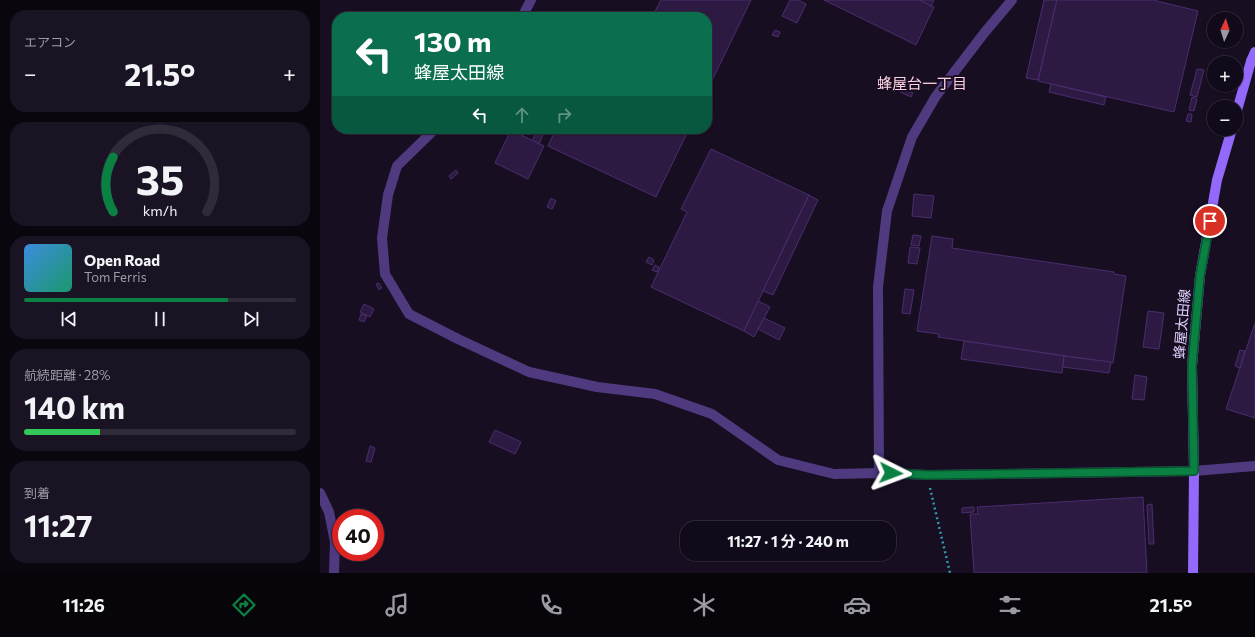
<!DOCTYPE html>
<html lang="ja">
<head>
<meta charset="utf-8">
<style>
  :root { --surface:#110a1a; --page:#1a1323; --text:#f1f3f6; --muted:#9c9aa2; --line:#302b39; --accent:#0b8043 }
  body { margin:0; font-family:Commissioner,"Noto Sans JP",sans-serif; background:var(--page); color:var(--text); height:100vh; display:flex; flex-direction:column; font-size:15px; white-space:nowrap }
  * { box-sizing:border-box; margin:0 }
  p { font-size:13px; color:var(--muted) }
  .icon { flex:none; width:22px; height:22px; fill:none; stroke:currentColor; stroke-width:2; stroke-linecap:round; stroke-linejoin:round }
  .map { position:relative; flex:1; overflow:hidden }
  .panel { display:flex; flex-direction:column; gap:10px; padding:10px; background:#09060e; width:320px }
  .panel>* { flex:none }
  .banner { position:absolute; left:12px; top:12px; width:380px; height:122px; border-radius:16px; box-shadow:0 1px 3px #0004,0 0 0 1px var(--line); background:#0b6e4f; color:#fff; overflow:hidden }
  .needle { width:26px; rotate:4deg }
  .controls { position:absolute; left:887px; top:12px; display:grid; gap:8px }
  .controls a { display:grid; place-items:center; width:36px; height:36px; border-radius:50%; background:var(--surface); box-shadow:0 1px 3px #0004,0 0 0 1px var(--line); font-size:20px }
  .speed { position:absolute; left:12px; top:509px; display:flex; gap:8px; font-size:20px; font-weight:700; text-align:center }
  .speed>* { display:grid; place-content:center; width:52px; height:52px; border-radius:50%; background:var(--surface); box-shadow:0 1px 3px #0004,0 0 0 1px var(--line); line-height:1 }
  .speed .limit { border:6px solid #d22; background:#fff; color:#111 }
  .pin { position:absolute; display:grid; place-items:center; width:34px; height:34px; color:#fff; margin:-17px; border:2px solid #fff; border-radius:50%; box-shadow:0 1px 4px #0007 }
  .me { position:absolute; width:44px; margin:-22px; rotate:93deg; stroke-linejoin:round; filter:drop-shadow(0 0 3px #0008) }
  .turn { display:flex; align-items:center; gap:14px; height:84px; padding:0 16px; font-size:18px }
  .turn .icon { width:52px; height:52px; stroke-width:2.5 }
  .turn b { display:block; font-size:28px; line-height:34px }
  .lanes { display:flex; align-items:center; height:38px; padding:0 16px; background:#0003; justify-content:center; gap:20px; direction:ltr }
  .lanes .off { opacity:.35 }
  .big { font-size:30px; font-weight:700; line-height:1.1 }
  .panel .card { flex:1; display:flex; flex-direction:column; justify-content:center; gap:6px; min-width:0; padding:0 14px; border-radius:16px; background:var(--page) }
  .panel .dial { align-items:center; gap:0 }
  .dial svg { height:104px; overflow:visible; fill:none; stroke:var(--line); stroke-width:7; stroke-linecap:round; text-anchor:middle }
  .dial text { fill:var(--text); stroke:none }
  .song { display:flex; align-items:center; gap:12px }
  .cover { width:48px; height:48px; border-radius:6px; background:linear-gradient(135deg,hsl(210 70% 55%),hsl(160 70% 35%)) }
  .played { height:4px; border-radius:2px; background:linear-gradient(90deg,var(--accent) 75%,var(--line) 75%) }
  .keys { display:flex; justify-content:space-around; direction:ltr }
  .heat { display:flex; justify-content:space-between; align-items:center; font-size:22px; direction:ltr }
  .charge { height:6px; border-radius:3px; background:linear-gradient(90deg,#34c759 28%,var(--line) 0) }
  .trip { position:absolute; left:360px; top:521px; width:216px; height:40px; border-radius:16px; background:var(--surface); box-shadow:0 1px 3px #0004,0 0 0 1px var(--line); font-weight:700; line-height:40px; text-align:center }
  .dock { display:flex; height:64px; justify-content:space-around; align-items:center; background:#07040a; color:var(--muted) }
  .dock .icon { width:28px; height:28px }
  .dock .selected { color:var(--accent) }
  .dock b { font-size:18px; color:var(--text) }
  main { display:flex; flex:1; min-height:0 }
  .map>svg:first-child { display:block }
  .building { fill:#2d1a42; stroke:#4b2d6e }
  .lines { fill:none; stroke-linecap:round; stroke-linejoin:round }
  .path { stroke:#3197b1; stroke-width:2.5; stroke-dasharray:2 3; stroke-linecap:butt }
  .minor { stroke:#4f3a80; stroke-width:10 }
  .tertiary { stroke:#4f3a80; stroke-width:10 }
  .secondary { stroke:#9369fc; stroke-width:10 }
  .route-casing { stroke:#07532c; stroke-width:10 }
  .route { stroke:#0b8043; stroke-width:7 }
  .labels { text-anchor:middle; stroke-width:4; stroke-linejoin:round; paint-order:stroke }
  .street-label { font-size:14px; fill:#e1d0fe; stroke:#170e22 }
  .neighbourhood-label { font-size:15px; fill:#fed2e2; stroke:#170e22 }
</style>
</head>
<body>
<main>
<section class="panel">
<div class="card"><p>エアコン</p>
<div class="heat"><a>−</a><b class="big">21.5°</b><a>+</a></div>
</div>
<div class="card dial"><svg viewBox="0 0 100 80">
<path d="M14 69A42 42 0 1 1 86 69"/>
<path d="M14 69A42 42 0 0 1 14 27" stroke="#0b8043"/>
<text x="50" y="56" font-size="32" font-weight="700">35</text>
<text x="50" y="72" font-size="11">km/h</text>
</svg></div>
<div class="card">
<div class="song"><i class="cover"></i><div><b>Open Road</b><p>Tom Ferris</p></div></div>
<div class="played"></div>
<div class="keys"><svg class="icon" aria-label="previous" viewBox="0 0 24 24"><path d="M18 5L8 12l10 7zM5 5v14"/></svg><svg class="icon" aria-label="pause" viewBox="0 0 24 24"><path d="M8 5v14M16 5v14"/></svg><svg class="icon" aria-label="next" viewBox="0 0 24 24"><path d="M6 5l10 7-10 7zM19 5v14"/></svg></div>
</div>
<div class="card"><p>航続距離 · 28%</p><b class="big">140 km</b><div class="charge"></div></div>
<div class="card"><p>到着</p><b class="big">11:27</b></div>
</section>
<div class="map">
<svg width="935" height="573" viewBox="0 0 935 573">
  <rect width="100%" height="100%" fill="#170e22"/>
  <g class="building">
    <polygon points="341,0 431,0 387,91 387,17 332,17"/>
    <polygon points="470,0 478,0 486,4 477,23 462,16"/>
    <polygon points="504,0 600,0 614,7 596,45"/>
    <polygon points="600,0 614,0 611,6"/>
    <polygon points="724,0 737,0 718,80 706,78"/>
    <polygon points="737,0 833,0 878,11 854,112 718,81"/>
    <polygon points="455,30 460,32 458,37 452,35"/>
    <polygon points="877,69 884,70 877,97 870,95"/>
    <polygon points="731,84 786,97 784,105 729,92"/>
    <polygon points="580,86 593,93 591,97 578,91"/>
    <polygon points="872,97 877,99 874,111 869,110"/>
    <polygon points="868,114 872,114 871,122 866,121"/>
    <polygon points="218,129 225,129 219,144 212,141"/>
    <polygon points="236,129 369,129 336,197 228,146"/>
    <polygon points="191,130 224,146 208,179 175,163"/>
    <polygon points="391,149 489,195 424,331 331,287 367,212 361,209"/>
    <polygon points="136,170 138,173 131,179 129,176"/>
    <polygon points="594,194 614,196 611,218 592,216"/>
    <polygon points="489,195 498,200 453,295 443,291"/>
    <polygon points="231,198 236,201 232,209 227,207"/>
    <polygon points="593,235 601,236 599,246 591,245"/>
    <polygon points="612,236 633,239 632,248 794,272 794,274 806,276 793,363 618,337 619,334 597,331"/>
    <polygon points="590,247 600,248 597,264 588,263"/>
    <polygon points="329,257 334,260 332,265 326,262"/>
    <polygon points="335,265 339,267 337,272 332,270"/>
    <polygon points="59,283 62,288 59,290 56,284"/>
    <polygon points="585,289 594,290 590,314 582,313"/>
    <polygon points="438,301 450,307 434,337 424,331"/>
    <polygon points="44,304 54,309 50,317 40,312"/>
    <polygon points="828,311 844,313 839,349 823,347"/>
    <polygon points="41,314 47,316 44,322 39,320"/>
    <polygon points="444,318 465,328 459,340 438,329"/>
    <polygon points="935,323 935,418 906,409"/>
    <polygon points="644,341 744,356 742,373 641,359"/>
    <polygon points="920,350 925,351 920,368 915,366"/>
    <polygon points="744,356 791,362 789,373 743,367"/>
    <polygon points="815,375 827,377 824,400 812,399"/>
    <polygon points="175,430 201,442 195,454 169,442"/>
    <polygon points="50,446 55,448 51,462 46,461"/>
    <polygon points="823,497 827,573 654,573 650,514 658,514 657,507"/>
    <polygon points="832,504 834,544 829,544 827,505"/>
    <polygon points="654,507 654,512 642,513 642,508"/>
  </g>
  <g class="lines">
    <polyline class="path" points="610,488 630,573"/>
    <g class="minor">
      <polyline points="874,471 935,466"/>
      <polyline points="559,473 558,287 567,211 592,137 616,96 665,32 692,0"/>
    </g>
    <g class="tertiary">
      <polyline points="202,17 211,0"/>
      <polyline points="115,129 77,166 68,195 62,238 65,274 89,314 138,339 209,372 277,387 335,394 392,414 458,460 514,474 559,473 608,475 874,471"/>
      <polyline points="0,493 9,512 15,542 14,573"/>
    </g>
    <g class="secondary">
      <polyline points="916,114 931,61 935,52"/>
      <polyline points="873,573 874,471 872,366 880,276 897,180 912,129"/>
    </g>
  </g>
  <g class="lines">
    <g class="route-casing">
      <polyline id="route" points="571,473 608,475 874,471 872,366 880,276 890,221"/>
    </g>
    <use href="#route" class="route"/>
  </g>
  <g class="labels">
    <g class="street-label">
      <text transform="translate(862 324) rotate(-85)" y="5">蜂屋太田線</text>
    </g>
    <g class="neighbourhood-label">
      <text x="602" y="89">蜂屋台一丁目</text>
    </g>
  </g>
</svg>
<div class="controls">
<a><svg class="needle" viewBox="-14 -14 28 28"><path d="M0-13l5 13h-10z" fill="#e53935"/><path d="M0 13l5-13h-10z" fill="#9c9aa2"/></svg></a>
<a>+</a>
<a>−</a>
</div>
<div class="speed"><div class="limit">40</div></div>
<div class="pin" style="left:890px;top:221px;background:#d93025"><svg class="icon" aria-label="arrive" viewBox="0 0 24 24"><path d="M6 21V4h12l-3 4 3 4H6"/></svg></div>
<svg class="me" style="left:571px;top:473px" viewBox="-20 -20 40 40"><path d="M0-17L14 15 0 8-14 15z" fill="#0b8043" stroke="#fff" stroke-width="4"/></svg>
<div class="trip">11:27 · 1 分 · 240 m</div>
<div class="banner">
<div class="turn"><svg class="icon" aria-label="left" viewBox="0 0 24 24"><path d="M17 20v-9H6M10 6l-5 5 5 5"/></svg><div><b>130 m</b>蜂屋太田線</div></div>
<div class="lanes"><svg class="icon" aria-label="left" viewBox="0 0 24 24"><path d="M17 20v-9H6M10 6l-5 5 5 5"/></svg><svg class="icon off" aria-label="ahead" viewBox="0 0 24 24"><path d="M12 20V5M6 11l6-6 6 6"/></svg><svg class="icon off" aria-label="right" viewBox="0 0 24 24"><path d="M7 20v-9h11M14 6l5 5-5 5"/></svg></div>
</div>
</div>
</main>
<nav class="dock">
<b>11:26</b>
<svg class="icon selected" aria-label="directions" viewBox="0 0 24 24"><path d="M12 3l9 9-9 9-9-9zM9 14v-3h6M13 9l2 2-2 2"/></svg>
<svg class="icon" aria-label="music" viewBox="0 0 24 24"><path d="M9 18V5l10-2v13"/><circle cx="6" cy="18" r="3"/><circle cx="16" cy="16" r="3"/></svg>
<svg class="icon" aria-label="phone" viewBox="0 0 24 24"><path d="M5 4h4l2 5-3 2q2 4 5 5l2-3 5 2v4C11 20 4 13 5 4z"/></svg>
<svg class="icon" aria-label="climate" viewBox="0 0 24 24"><path d="M12 3v18M4 7l16 10M4 17L20 7"/></svg>
<svg class="icon" aria-label="car" viewBox="0 0 24 24"><path d="M5 17H2v-5l4-1 3-4h7l3 4 3 1v5h-3M9 17h6M6 11h13"/><circle cx="7" cy="17" r="2"/><circle cx="17" cy="17" r="2"/></svg>
<svg class="icon" aria-label="filters" viewBox="0 0 24 24"><path d="M4 7h16M4 17h16"/><circle cx="9" cy="7" r="2"/><circle cx="15" cy="17" r="2"/></svg>
<b>21.5°</b>
</nav>
</body>
</html>
